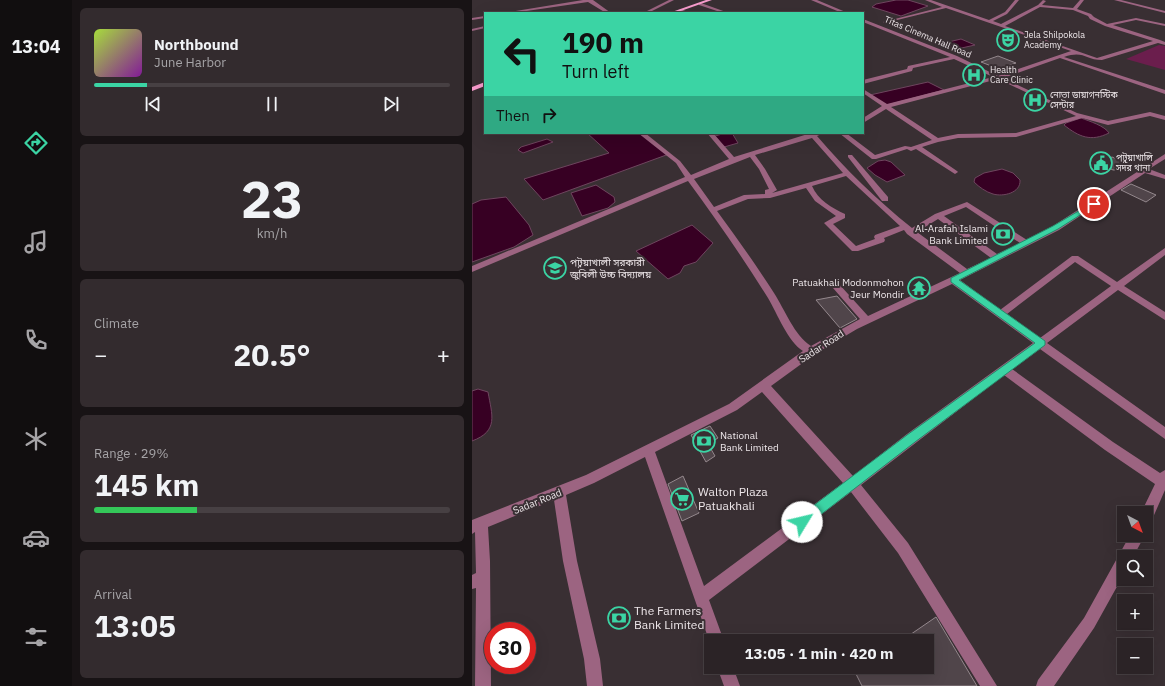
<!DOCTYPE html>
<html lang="en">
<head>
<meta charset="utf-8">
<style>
  :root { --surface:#2b2326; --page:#332b2e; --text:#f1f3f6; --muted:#a6a4a7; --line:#474043; --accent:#3bd4a4 }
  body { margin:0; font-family:"IBM Plex Sans","Noto Sans Bengali",sans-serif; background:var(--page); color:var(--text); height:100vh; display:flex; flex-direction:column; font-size:15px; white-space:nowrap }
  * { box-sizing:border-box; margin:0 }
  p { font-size:13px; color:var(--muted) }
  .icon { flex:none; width:22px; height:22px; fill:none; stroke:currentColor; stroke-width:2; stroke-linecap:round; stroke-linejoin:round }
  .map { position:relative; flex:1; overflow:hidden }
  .drawer { display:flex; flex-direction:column; gap:8px; padding:8px; background:#181315; width:400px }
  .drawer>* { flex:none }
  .guide { position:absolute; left:12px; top:12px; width:380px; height:122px; border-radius:0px; box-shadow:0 4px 16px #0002,0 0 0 1px var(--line); background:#3bd4a4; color:#111; overflow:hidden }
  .needle { width:26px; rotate:139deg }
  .fabs { position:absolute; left:645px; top:506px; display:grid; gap:8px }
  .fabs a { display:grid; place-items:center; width:36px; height:36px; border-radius:0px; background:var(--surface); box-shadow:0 4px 16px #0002,0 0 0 1px var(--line); font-size:20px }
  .speed { position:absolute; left:12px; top:622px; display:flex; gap:8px; font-size:20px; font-weight:700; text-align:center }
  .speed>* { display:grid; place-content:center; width:52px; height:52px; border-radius:50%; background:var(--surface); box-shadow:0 4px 16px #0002,0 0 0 1px var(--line); line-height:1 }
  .speed .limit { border:6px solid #d22; background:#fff; color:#111 }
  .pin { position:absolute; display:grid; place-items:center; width:34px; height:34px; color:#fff; margin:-17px; border:2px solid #fff; border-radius:50%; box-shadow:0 1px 4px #0007 }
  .me { position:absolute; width:44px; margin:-22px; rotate:54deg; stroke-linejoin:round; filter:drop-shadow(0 0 3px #0008) }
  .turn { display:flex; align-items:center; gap:14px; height:84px; padding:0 12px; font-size:18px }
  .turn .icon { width:52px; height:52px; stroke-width:2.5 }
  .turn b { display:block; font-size:28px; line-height:34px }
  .then { display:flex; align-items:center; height:38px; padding:0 12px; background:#0003; gap:8px; font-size:15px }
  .big { font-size:30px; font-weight:700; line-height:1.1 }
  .drawer .card { flex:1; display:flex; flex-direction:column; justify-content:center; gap:6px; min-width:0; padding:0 14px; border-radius:6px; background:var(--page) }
  .drawer .dial { align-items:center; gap:0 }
  .dial b { font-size:52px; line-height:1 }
  .song { display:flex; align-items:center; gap:12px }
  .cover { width:48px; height:48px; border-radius:6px; background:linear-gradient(135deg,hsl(80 70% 55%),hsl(290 70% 35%)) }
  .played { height:4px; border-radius:2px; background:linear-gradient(90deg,var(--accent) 15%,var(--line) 15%) }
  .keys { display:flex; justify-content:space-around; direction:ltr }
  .heat { display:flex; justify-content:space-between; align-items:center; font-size:22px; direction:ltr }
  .charge { height:6px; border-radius:3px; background:linear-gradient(90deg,#34c759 29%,var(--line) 0) }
  .trip { position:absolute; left:232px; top:634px; width:230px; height:40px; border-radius:0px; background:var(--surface); box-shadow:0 4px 16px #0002,0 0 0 1px var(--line); font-weight:700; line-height:40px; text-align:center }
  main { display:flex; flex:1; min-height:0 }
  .dock { display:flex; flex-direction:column; width:72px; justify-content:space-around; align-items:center; background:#110e0f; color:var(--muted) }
  .dock .icon { width:28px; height:28px }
  .dock .current { color:var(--accent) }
  .dock b { font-size:18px; color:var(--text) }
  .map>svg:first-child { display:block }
  .green { fill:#6b1e4d }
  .water { fill:#370023; stroke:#6e455e }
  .building { fill:#50454a; stroke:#94888d }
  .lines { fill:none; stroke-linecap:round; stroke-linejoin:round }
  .minor { fill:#9c6481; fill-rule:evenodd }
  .major { fill:#f89ccd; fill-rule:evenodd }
  .route { fill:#3bd4a4; stroke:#268a6b }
  .labels { text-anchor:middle; stroke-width:4; stroke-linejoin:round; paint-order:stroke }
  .far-poi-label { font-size:9px; fill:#ede6e9; stroke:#392f33; text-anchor:start }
  .far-street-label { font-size:9px; fill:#ede6e9; stroke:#392f33 }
  .poi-label { font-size:10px; fill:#ede6e9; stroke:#392f33; text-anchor:end }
  .street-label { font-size:10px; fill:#ede6e9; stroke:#392f33 }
  .near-poi-label { font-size:12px; fill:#ede6e9; stroke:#392f33; text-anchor:start }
</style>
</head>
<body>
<main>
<nav class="dock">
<b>13:04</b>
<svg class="icon current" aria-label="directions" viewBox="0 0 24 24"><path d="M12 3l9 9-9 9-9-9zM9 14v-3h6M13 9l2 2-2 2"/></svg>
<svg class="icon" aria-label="music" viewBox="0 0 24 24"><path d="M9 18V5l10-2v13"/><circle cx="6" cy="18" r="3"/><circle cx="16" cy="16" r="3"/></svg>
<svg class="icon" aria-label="phone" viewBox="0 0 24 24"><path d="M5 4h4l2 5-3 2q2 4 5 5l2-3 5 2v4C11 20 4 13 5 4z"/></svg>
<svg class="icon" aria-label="climate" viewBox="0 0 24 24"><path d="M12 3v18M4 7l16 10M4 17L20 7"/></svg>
<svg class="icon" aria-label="car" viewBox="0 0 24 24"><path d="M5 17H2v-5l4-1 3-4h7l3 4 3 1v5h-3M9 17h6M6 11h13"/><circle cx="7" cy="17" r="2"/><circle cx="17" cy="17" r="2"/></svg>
<svg class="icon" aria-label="filters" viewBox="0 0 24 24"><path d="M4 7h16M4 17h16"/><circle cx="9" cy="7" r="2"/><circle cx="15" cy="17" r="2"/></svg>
</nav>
<section class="drawer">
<div class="card">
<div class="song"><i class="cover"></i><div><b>Northbound</b><p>June Harbor</p></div></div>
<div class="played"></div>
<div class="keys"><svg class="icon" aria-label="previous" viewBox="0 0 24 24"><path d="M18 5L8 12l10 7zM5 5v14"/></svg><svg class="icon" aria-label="pause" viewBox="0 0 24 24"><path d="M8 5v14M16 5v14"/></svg><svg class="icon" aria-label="next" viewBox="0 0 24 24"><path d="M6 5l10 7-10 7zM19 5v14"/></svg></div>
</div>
<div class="card dial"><b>23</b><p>km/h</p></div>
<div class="card"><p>Climate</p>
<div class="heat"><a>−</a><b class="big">20.5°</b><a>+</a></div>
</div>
<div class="card"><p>Range · 29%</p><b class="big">145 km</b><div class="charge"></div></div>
<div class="card"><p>Arrival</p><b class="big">13:05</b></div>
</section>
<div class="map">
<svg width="693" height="686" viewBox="0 0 693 686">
  <rect width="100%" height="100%" fill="#392f33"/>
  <polygon class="green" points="687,45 693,46 693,70 654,59"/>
  <g class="water">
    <polygon points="424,0 436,0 456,6 429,16 400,7 404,4"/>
    <polygon points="489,39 503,45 485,49 468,44"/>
    <polygon points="456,82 472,90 415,105 398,95"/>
    <path d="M609,118c8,3 24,8 28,15 -18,9 -30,4 -45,-8l2,-2z"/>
    <polygon points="115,133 169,133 197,154 71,200 52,179 137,153"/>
    <polygon points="254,133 260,133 266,143 252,147 243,136"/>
    <polygon points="75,139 81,142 51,153 46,150 49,147"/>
    <polygon points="413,160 419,162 433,175 415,182 403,175 395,168 406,161"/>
    <path d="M530,169l11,4 7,7c1,13 -17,17 -27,14 -7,-2 -14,-7 -19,-12l1,-4 9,-5z"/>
    <polygon points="124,185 142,197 143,202 136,208 110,216 99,193"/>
    <polygon points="34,197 57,225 61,235 42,247 0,262 0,204 9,200"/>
    <polygon points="220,225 241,243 224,262 212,266 208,273 196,279 164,251"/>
    <path d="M6,389l10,3c4,23 11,39 -16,49v-50z"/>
  </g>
  <g class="building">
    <polygon points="526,56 544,63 527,69 509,62"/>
    <polygon points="640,157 652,162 649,164 661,169 641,170 627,163"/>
    <polygon points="659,184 684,195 674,202 649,190"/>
    <polygon points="365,296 385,319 368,328 344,300"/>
    <polygon points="238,426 246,438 236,444 243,456 234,462 219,435"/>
    <polygon points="211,476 227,513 210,521 196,484"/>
    <polygon points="464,617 505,686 390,686 383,672 391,667 455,667 455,641 429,641"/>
  </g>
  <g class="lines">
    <g class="minor">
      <polygon points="111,0 121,0 139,13 134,13 116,2 41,13 31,13"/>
      <polygon points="197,0 202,0 176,13 171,13"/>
      <polygon points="339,0 345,0 376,13 370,13"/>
      <path d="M453,0h6l58,20 16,-8 10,-12h4l-12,14 -14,7 8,3 37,-19 5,-5 3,1 -4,4 31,3 7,-8h4l-7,9 14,5 3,3 13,7 29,-6 29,6v2l-29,-6 -23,5 47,15 5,2v3l-7,-2 -56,17c-17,0 -18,-10 -38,-3l101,33v4l-105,-36 -57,20 74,35 31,8 42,-9 15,4v4l-15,-4 -42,9 -26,-7 -66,19 -58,1 -20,4 -16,5 35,24 1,1 -3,2 -39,-25 -5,2 -4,-2 -31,10h-4l-33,-26h7l29,22 30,-9 6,1 21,-7 -46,-31 -23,14v-5l19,-12 -19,-13v-4l24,15 106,-27 -39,-18 -41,9 -1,3 -49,13v-4l44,-11 1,-3 42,-9 -87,-35v-3l94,37 41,20 73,-25 -125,-43 -61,15 -2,-1 59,-15zM568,7l33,3 15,6 2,3 15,7 48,15 -56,17 -92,-32zM526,79l78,37 -60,17 -58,1 -20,4 -47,-31z"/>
      <polygon points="642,0 649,0 693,11 693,13"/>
      <polygon points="227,3 229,3 254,12 251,13 227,5"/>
      <polygon points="208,9 216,12 217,13 207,11"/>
      <polygon points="13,16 13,18 0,20 0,18"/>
      <polygon points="13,26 13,28 0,31 0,29"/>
      <path d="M166,133h7l35,28 11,14 38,-16 -22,-26h6l21,24 77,-24h13l-7,3c29,34 60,64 95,92l23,-14 32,-12 60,38 26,-14 112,-72v5l-16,10 16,6v4l-20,-6 -86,57 -99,50 40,30 72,-54h6l39,26 48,-34v7l-41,31 41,26v8l-47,-30 -71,53 118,84v12l-125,-90 -28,20 101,73 47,31 5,-3v20l-14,32 -5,2v-11h-5l14,-29 -50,-34 -101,-75 -143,110 47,58 89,143h-17l-82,-133 -47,-61 -142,108 15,41h-13v5l-66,-189 -51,26 -28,12 11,66 23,98 3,27h-16l-3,-27 -21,-98 -9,-61 -66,27 2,34 1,125h-16l1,-98 -4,1v-14l4,-2 -1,-41 -3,2v-14l114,-45 143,-71 74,-53c-15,-9 -26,-38 -35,-53 -25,-40 -52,-79 -80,-117l-216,91v-6l213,-89 -9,-14zM340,138l31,35 -71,20 5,-3 -12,-21 -10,-14zM278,157l9,12 10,20 -4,1v4l-21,1 -30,12 -20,-28zM374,176l54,50 -25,9 -1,2 1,2 -19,7 -23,-22 12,-6v-4c-13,-6 -27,-14 -33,-28zM334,188l9,13 21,15 -12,7 28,28h6l26,-9 1,-2 -1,-2 20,-8 3,4 53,39 -92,43 -29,-32h-6l-1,2 1,2 27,31 -49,27c-17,-11 -26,-36 -37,-53 -18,-28 -37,-55 -57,-82l31,-12 22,-1zM494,207l54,36 -23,11 -53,-38zM466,219l53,39 -24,11 -50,-37zM603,262l36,24 -71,52 -33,-24zM480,284l81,59 -126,91 -54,42 -82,-90 44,-32 42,-25zM290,392l81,91 -139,103 -49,-134 82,-42z"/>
      <polygon points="376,155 380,155 416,197 416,201 410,201 376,157"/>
      <polygon points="658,535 673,535 661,557 652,557 652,574 622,628 582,686 564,686 566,680 612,618"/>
      <polygon points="245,667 261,667 268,686 252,686"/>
    </g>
    <g class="major">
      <polygon points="234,0 240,0 203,13 197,13"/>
      <polygon points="13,82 13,86 0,91 0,87"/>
    </g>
  </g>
  <polygon class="route" points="622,202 625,204 624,205 586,229 487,280 573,341 573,345 443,442 334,526 330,528 325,526 324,522 325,518 435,435 563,343 479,282 479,278 581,226"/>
  <defs>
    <g id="theatre-ring" transform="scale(1.15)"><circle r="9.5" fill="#392f33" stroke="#3bd4a4" stroke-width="1.5"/><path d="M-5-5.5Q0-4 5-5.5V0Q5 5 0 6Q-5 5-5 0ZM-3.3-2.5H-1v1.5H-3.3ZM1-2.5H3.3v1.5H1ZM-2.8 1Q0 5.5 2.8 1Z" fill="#3bd4a4"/></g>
    <g id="hospital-ring" transform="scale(1.15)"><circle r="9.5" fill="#392f33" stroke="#3bd4a4" stroke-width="1.5"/><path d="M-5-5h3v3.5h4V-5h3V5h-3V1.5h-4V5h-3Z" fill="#3bd4a4"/></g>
    <g id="civic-ring" transform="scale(1.15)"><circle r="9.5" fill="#392f33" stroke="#3bd4a4" stroke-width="1.5"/><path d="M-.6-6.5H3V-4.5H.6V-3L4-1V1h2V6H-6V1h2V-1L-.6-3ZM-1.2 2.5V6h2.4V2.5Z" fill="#3bd4a4"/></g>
    <g id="bank-ring" transform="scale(1.15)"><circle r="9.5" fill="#392f33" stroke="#3bd4a4" stroke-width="1.5"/><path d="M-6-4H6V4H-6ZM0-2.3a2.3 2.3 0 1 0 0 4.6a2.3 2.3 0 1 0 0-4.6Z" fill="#3bd4a4"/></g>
    <g id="school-ring" transform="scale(1.15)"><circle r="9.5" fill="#392f33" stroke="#3bd4a4" stroke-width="1.5"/><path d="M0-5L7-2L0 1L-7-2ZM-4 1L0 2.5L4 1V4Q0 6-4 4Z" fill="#3bd4a4"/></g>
    <g id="temple-ring" transform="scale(1.15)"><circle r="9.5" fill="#392f33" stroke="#3bd4a4" stroke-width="1.5"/><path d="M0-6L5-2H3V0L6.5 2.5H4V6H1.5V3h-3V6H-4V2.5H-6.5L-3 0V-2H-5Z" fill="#3bd4a4"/></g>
    <g id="supermarket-ring" transform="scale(1.15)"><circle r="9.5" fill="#392f33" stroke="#3bd4a4" stroke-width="1.5"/><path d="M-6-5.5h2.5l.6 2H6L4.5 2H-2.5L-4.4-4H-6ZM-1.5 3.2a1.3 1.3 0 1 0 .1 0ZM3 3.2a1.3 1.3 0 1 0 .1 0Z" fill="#3bd4a4"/></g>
  </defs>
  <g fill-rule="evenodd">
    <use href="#theatre-ring" x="536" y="40"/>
    <use href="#hospital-ring" x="502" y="75"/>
    <use href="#hospital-ring" x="563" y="100"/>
    <use href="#civic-ring" x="629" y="163"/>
    <use href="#bank-ring" x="531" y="234"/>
    <use href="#school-ring" x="83" y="268"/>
    <use href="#temple-ring" x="447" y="288"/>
    <use href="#bank-ring" x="232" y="441"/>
    <use href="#supermarket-ring" x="210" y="499"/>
    <use href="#bank-ring" x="147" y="618"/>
  </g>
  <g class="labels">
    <g class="far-poi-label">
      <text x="552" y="38">Jela Shilpokola<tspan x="552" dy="10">Academy</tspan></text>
      <text x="518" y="73">Health<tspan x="518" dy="10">Care Clinic</tspan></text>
      <text x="578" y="98">নোভা ডায়াগনস্টিক<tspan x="578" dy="10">সেন্টার</tspan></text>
      <text x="644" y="161">পটুয়াখালি<tspan x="644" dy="10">সদর থানা</tspan></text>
    </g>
    <g class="far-street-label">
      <text transform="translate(456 37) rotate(23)" y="3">Titas Cinema Hall Road</text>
    </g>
    <g class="poi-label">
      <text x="516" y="232">Al-Arafah Islami<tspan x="516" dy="12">Bank Limited</tspan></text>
      <text x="98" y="266" text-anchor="start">পটুয়াখালী সরকারী<tspan x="98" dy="12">জুবিলী উচ্চ বিদ্যালয়</tspan></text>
      <text x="432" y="286">Patuakhali Modonmohon<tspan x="432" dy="12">Jeur Mondir</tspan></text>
      <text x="248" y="439" text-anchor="start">National<tspan x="248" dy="12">Bank Limited</tspan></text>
    </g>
    <g class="street-label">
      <text transform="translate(349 346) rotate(-33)" y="4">Sadar Road</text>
      <text transform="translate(65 501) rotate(-22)" y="4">Sadar Road</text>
    </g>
    <g class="near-poi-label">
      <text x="226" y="496">Walton Plaza<tspan x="226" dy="14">Patuakhali</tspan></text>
      <text x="162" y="615">The Farmers<tspan x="162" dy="14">Bank Limited</tspan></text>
    </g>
  </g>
</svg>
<div class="fabs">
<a><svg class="needle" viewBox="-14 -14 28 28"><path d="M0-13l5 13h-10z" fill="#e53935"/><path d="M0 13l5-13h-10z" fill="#a6a4a7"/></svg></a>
<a><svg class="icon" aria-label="search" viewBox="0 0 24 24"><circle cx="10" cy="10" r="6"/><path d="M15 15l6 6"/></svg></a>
<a>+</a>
<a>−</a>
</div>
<div class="speed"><div class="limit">30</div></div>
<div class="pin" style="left:622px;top:204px;background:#d93025"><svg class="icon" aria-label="arrive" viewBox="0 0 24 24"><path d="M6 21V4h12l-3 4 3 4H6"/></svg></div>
<svg class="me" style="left:330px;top:522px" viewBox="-20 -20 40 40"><circle r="19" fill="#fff"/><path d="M0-13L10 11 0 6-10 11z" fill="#3bd4a4"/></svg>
<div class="trip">13:05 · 1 min · 420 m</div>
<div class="guide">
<div class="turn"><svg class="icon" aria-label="left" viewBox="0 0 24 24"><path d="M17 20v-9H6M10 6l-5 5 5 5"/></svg><div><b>190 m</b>Turn left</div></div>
<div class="then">Then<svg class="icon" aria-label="right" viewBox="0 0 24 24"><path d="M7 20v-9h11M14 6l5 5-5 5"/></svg></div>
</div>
</div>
</main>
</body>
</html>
